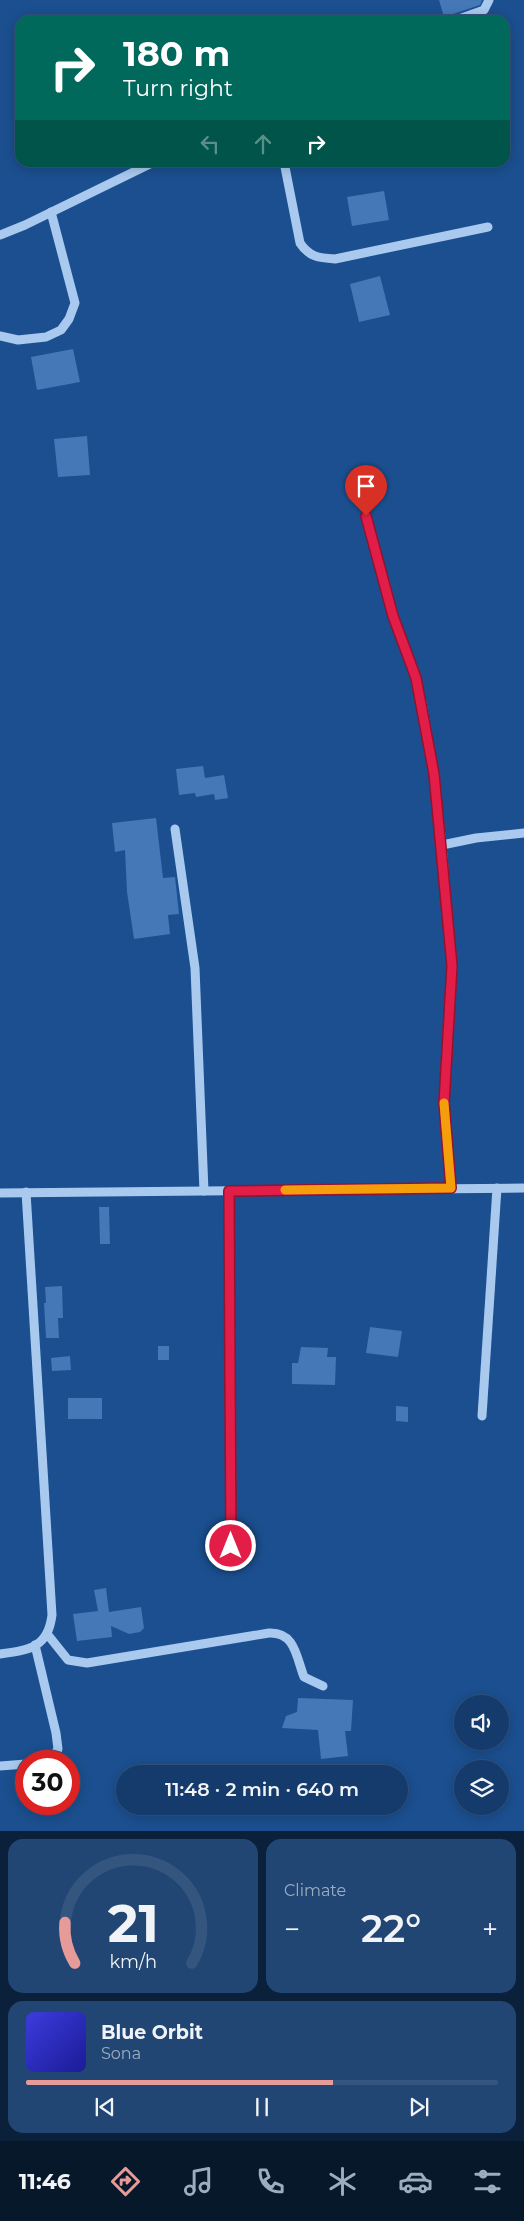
<!DOCTYPE html>
<html lang="en">
<head>
<meta charset="utf-8">
<style>
  :root { --surface:#143b6b; --page:#214673; --text:#f1f3f6; --muted:#9dadc1; --line:#33557e; --accent:#e69b98 }
  body { margin:0; font-family:Montserrat,sans-serif; background:var(--page); color:var(--text); height:100vh; display:flex; flex-direction:column; font-size:19px; white-space:nowrap }
  * { box-sizing:border-box; margin:0 }
  p { font-size:16px; color:var(--muted) }
  .icon { flex:none; width:28px; height:28px; fill:none; stroke:currentColor; stroke-width:2; stroke-linecap:round; stroke-linejoin:round }
  .map { position:relative; height:1831px; overflow:hidden }
  .details { display:flex; flex-direction:column; gap:8px; padding:8px; background:#0b203b; flex:1 }
  .details>* { flex:none }
  .banner { position:absolute; left:15px; top:15px; width:495px; height:152px; border-radius:15px; box-shadow:0 2px 12px #0003,0 0 0 1px var(--line); background:#00695c; color:#fff; overflow:hidden }
  .fabs { position:absolute; left:454px; top:1695px; display:grid; gap:10px }
  .fabs a { display:grid; place-items:center; width:55px; height:55px; border-radius:50%; background:var(--surface); box-shadow:0 2px 12px #0003,0 0 0 1px var(--line); font-size:25px }
  .speed { position:absolute; left:15px; top:1750px; display:flex; gap:10px; font-size:25px; font-weight:700; text-align:center }
  .speed>* { display:grid; place-content:center; width:65px; height:65px; border-radius:50%; background:var(--surface); box-shadow:0 2px 12px #0003,0 0 0 1px var(--line); line-height:1 }
  .speed .limit { border:8px solid #d22; background:#fff; color:#111 }
  .pin { position:absolute; display:grid; place-items:center; width:42px; height:42px; color:#fff; margin:-51px -21px; border-radius:50% 50% 50% 0; rotate:-45deg; box-shadow:0 0 5px #0007 }
  .pin .icon { rotate:45deg }
  .me { position:absolute; width:55px; margin:-28px; rotate:0deg; stroke-linejoin:round; filter:drop-shadow(0 0 4px #0008) }
  .turn { display:flex; align-items:center; gap:18px; height:105px; padding:0 25px; font-size:22px }
  .turn .icon { width:65px; height:65px; stroke-width:2.5 }
  .turn b { display:block; font-size:35px; line-height:42px }
  .lanes { display:flex; align-items:center; height:48px; padding:0 25px; background:#0003; justify-content:center; gap:25px; direction:ltr }
  .lanes .off { opacity:.35 }
  .big { font-size:38px; font-weight:600; line-height:1.1 }
  .details .card { flex:1; display:flex; flex-direction:column; justify-content:center; gap:8px; min-width:0; padding:0 18px; border-radius:15px; background:var(--page) }
  .details .dial { align-items:center; gap:0 }
  .dial svg { height:130px; overflow:visible; fill:none; stroke:var(--line); stroke-width:7; stroke-linecap:round; text-anchor:middle }
  .dial text { fill:var(--text); stroke:none }
  .song { display:flex; align-items:center; gap:15px }
  .cover { width:60px; height:60px; border-radius:8px; background:linear-gradient(135deg,hsl(240 70% 55%),hsl(240 70% 35%)) }
  .played { height:5px; border-radius:2px; background:linear-gradient(90deg,var(--accent) 65%,var(--line) 65%) }
  .keys { display:flex; justify-content:space-around; direction:ltr }
  .heat { display:flex; justify-content:space-between; align-items:center; font-size:28px; direction:ltr }
  .details .tiles { flex:1; display:grid; gap:8px; grid-template-columns:1fr 1fr }
  .card:last-child { grid-column:span 2 }
  .trip { position:absolute; left:116px; top:1765px; width:292px; height:50px; border-radius:25px; background:var(--surface); box-shadow:0 2px 12px #0003,0 0 0 1px var(--line); font-weight:600; line-height:50px; text-align:center }
  .tab-bar { display:flex; height:80px; justify-content:space-around; align-items:center; background:#08182b; color:var(--muted) }
  .tab-bar .icon { width:35px; height:35px }
  .tab-bar .on { color:var(--accent) }
  .tab-bar b { font-size:22px; color:var(--text) }
  .map>svg:first-child { display:block }
  .building { fill:#4478b7 }
  .lines { fill:none; stroke-linecap:round; stroke-linejoin:round }
  .minor { stroke:#a9c9ee; stroke-width:9 }
  .route-casing { stroke:#92132f; stroke-width:12 }
  .route { stroke:#e11d48; stroke-width:9 }
  .slow { stroke:#f59e0b; stroke-width:9 }
</style>
</head>
<body>
<div class="map">
<svg width="524" height="1831" viewBox="0 0 524 1831">
  <rect width="100%" height="100%" fill="#1b4f8f"/>
  <g class="building">
    <polygon points="439,0 482,0 480,5 453,14 450,20 444,17"/>
    <polygon points="384,191 389,220 352,226 347,197"/>
    <polygon points="380,276 390,315 359,322 350,284"/>
    <polygon points="73,349 80,382 37,390 31,357"/>
    <polygon points="87,436 90,475 58,477 54,439"/>
    <polygon points="203,766 205,778 224,775 228,798 215,800 214,794 196,797 195,793 179,795 176,769"/>
    <polygon points="156,818 163,878 175,877 179,914 168,915 170,934 134,939 127,892 125,850 115,852 112,823"/>
    <polygon points="99,1207 109,1207 110,1244 100,1244"/>
    <polygon points="62,1286 63,1318 58,1318 59,1338 46,1338 44,1303 46,1303 45,1287"/>
    <polygon points="370,1327 402,1331 398,1357 366,1353"/>
    <rect x="158" y="1346" width="11" height="14"/>
    <polygon points="301,1347 328,1348 327,1357 336,1357 335,1385 292,1384 292,1363 298,1363"/>
    <polygon points="70,1356 71,1370 52,1371 51,1358"/>
    <rect x="68" y="1398" width="34" height="21"/>
    <polygon points="396,1406 408,1407 408,1422 396,1421"/>
    <polygon points="106,1588 109,1612 141,1607 144,1628 140,1632 129,1634 111,1626 112,1637 77,1641 73,1614 98,1611 94,1590"/>
    <polygon points="298,1698 353,1700 351,1731 345,1731 348,1756 321,1759 318,1730 282,1728 286,1716 297,1712"/>
  </g>
  <g class="lines">
    <g class="minor">
      <polyline points="456,20 484,10 489,0"/>
      <path d="M284,162l16,81c9,14 19,15 35,16l153,-32"/>
      <polyline points="0,235 25,225 154,162"/>
      <polyline points="0,336 18,340 46,337 61,330 69,319 75,303 51,212"/>
      <polyline points="366,516 393,616 415,678 422,703 434,774 442,845"/>
      <polyline points="175,829 195,968 204,1191"/>
      <polyline points="451,1188 444,1103 452,966 442,845 476,838 524,833"/>
      <polyline points="229,1191 231,1563"/>
      <polyline points="0,1193 524,1188"/>
      <polyline points="482,1416 497,1188"/>
      <path d="M48,1635l20,25 19,3 182,-30c26,-1 27,23 35,44l19,9"/>
      <polyline points="35,1645 56,1733 58,1749 53,1757 45,1761"/>
      <path d="M0,1654c29,-4 48,-6 52,-39l-26,-423"/>
      <polyline points="0,1766 26,1764"/>
    </g>
  </g>
  <g class="lines">
    <g class="route-casing">
      <polyline id="route" points="231,1546 229,1191 451,1188 444,1103 452,966 434,774 416,678 393,616 366,516"/>
    </g>
    <use href="#route" class="route"/>
    <polyline class="slow" points="285,1190 451,1188 444,1103"/>
  </g>
</svg>
<div class="fabs">
<a><svg class="icon" aria-label="sound" viewBox="0 0 24 24"><path d="M4 9h4l5-4v14l-5-4H4zM17 9q2 3 0 6"/></svg></a>
<a><svg class="icon" aria-label="layers" viewBox="0 0 24 24"><path d="M12 4l9 5-9 5-9-5zM3 14l9 5 9-5"/></svg></a>
</div>
<div class="speed"><div class="limit">30</div></div>
<div class="pin" style="left:366px;top:516px;background:#d93025"><svg class="icon" aria-label="arrive" viewBox="0 0 24 24"><path d="M6 21V4h12l-3 4 3 4H6"/></svg></div>
<svg class="me" style="left:231px;top:1546px" viewBox="-20 -20 40 40"><circle r="17" fill="#e11d48" stroke="#fff" stroke-width="3"/><path d="M0-11L8 9 0 5-8 9z" fill="#fff"/></svg>
<div class="trip">11:48 · 2 min · 640 m</div>
<div class="banner">
<div class="turn"><svg class="icon" aria-label="right" viewBox="0 0 24 24"><path d="M7 20v-9h11M14 6l5 5-5 5"/></svg><div><b>180 m</b>Turn right</div></div>
<div class="lanes"><svg class="icon off" aria-label="left" viewBox="0 0 24 24"><path d="M17 20v-9H6M10 6l-5 5 5 5"/></svg><svg class="icon off" aria-label="ahead" viewBox="0 0 24 24"><path d="M12 20V5M6 11l6-6 6 6"/></svg><svg class="icon" aria-label="right" viewBox="0 0 24 24"><path d="M7 20v-9h11M14 6l5 5-5 5"/></svg></div>
</div>
</div>
<section class="details">
<div class="tiles">
<div class="card dial"><svg viewBox="0 0 100 80">
<path d="M14 69A42 42 0 1 1 86 69"/>
<path d="M14 69A42 42 0 0 1 8 44" stroke="#e69b98"/>
<text x="50" y="56" font-size="32" font-weight="700">21</text>
<text x="50" y="72" font-size="11">km/h</text>
</svg></div>
<div class="card"><p>Climate</p>
<div class="heat"><a>−</a><b class="big">22°</b><a>+</a></div>
</div>
<div class="card">
<div class="song"><i class="cover"></i><div><b>Blue Orbit</b><p>Sona</p></div></div>
<div class="played"></div>
<div class="keys"><svg class="icon" aria-label="previous" viewBox="0 0 24 24"><path d="M18 5L8 12l10 7zM5 5v14"/></svg><svg class="icon" aria-label="pause" viewBox="0 0 24 24"><path d="M8 5v14M16 5v14"/></svg><svg class="icon" aria-label="next" viewBox="0 0 24 24"><path d="M6 5l10 7-10 7zM19 5v14"/></svg></div>
</div>
</div>
</section>
<nav class="tab-bar">
<b>11:46</b>
<svg class="icon on" aria-label="directions" viewBox="0 0 24 24"><path d="M12 3l9 9-9 9-9-9zM9 14v-3h6M13 9l2 2-2 2"/></svg>
<svg class="icon" aria-label="music" viewBox="0 0 24 24"><path d="M9 18V5l10-2v13"/><circle cx="6" cy="18" r="3"/><circle cx="16" cy="16" r="3"/></svg>
<svg class="icon" aria-label="phone" viewBox="0 0 24 24"><path d="M5 4h4l2 5-3 2q2 4 5 5l2-3 5 2v4C11 20 4 13 5 4z"/></svg>
<svg class="icon" aria-label="climate" viewBox="0 0 24 24"><path d="M12 3v18M4 7l16 10M4 17L20 7"/></svg>
<svg class="icon" aria-label="car" viewBox="0 0 24 24"><path d="M5 17H2v-5l4-1 3-4h7l3 4 3 1v5h-3M9 17h6M6 11h13"/><circle cx="7" cy="17" r="2"/><circle cx="17" cy="17" r="2"/></svg>
<svg class="icon" aria-label="filters" viewBox="0 0 24 24"><path d="M4 7h16M4 17h16"/><circle cx="9" cy="7" r="2"/><circle cx="15" cy="17" r="2"/></svg>
</nav>
</body>
</html>
